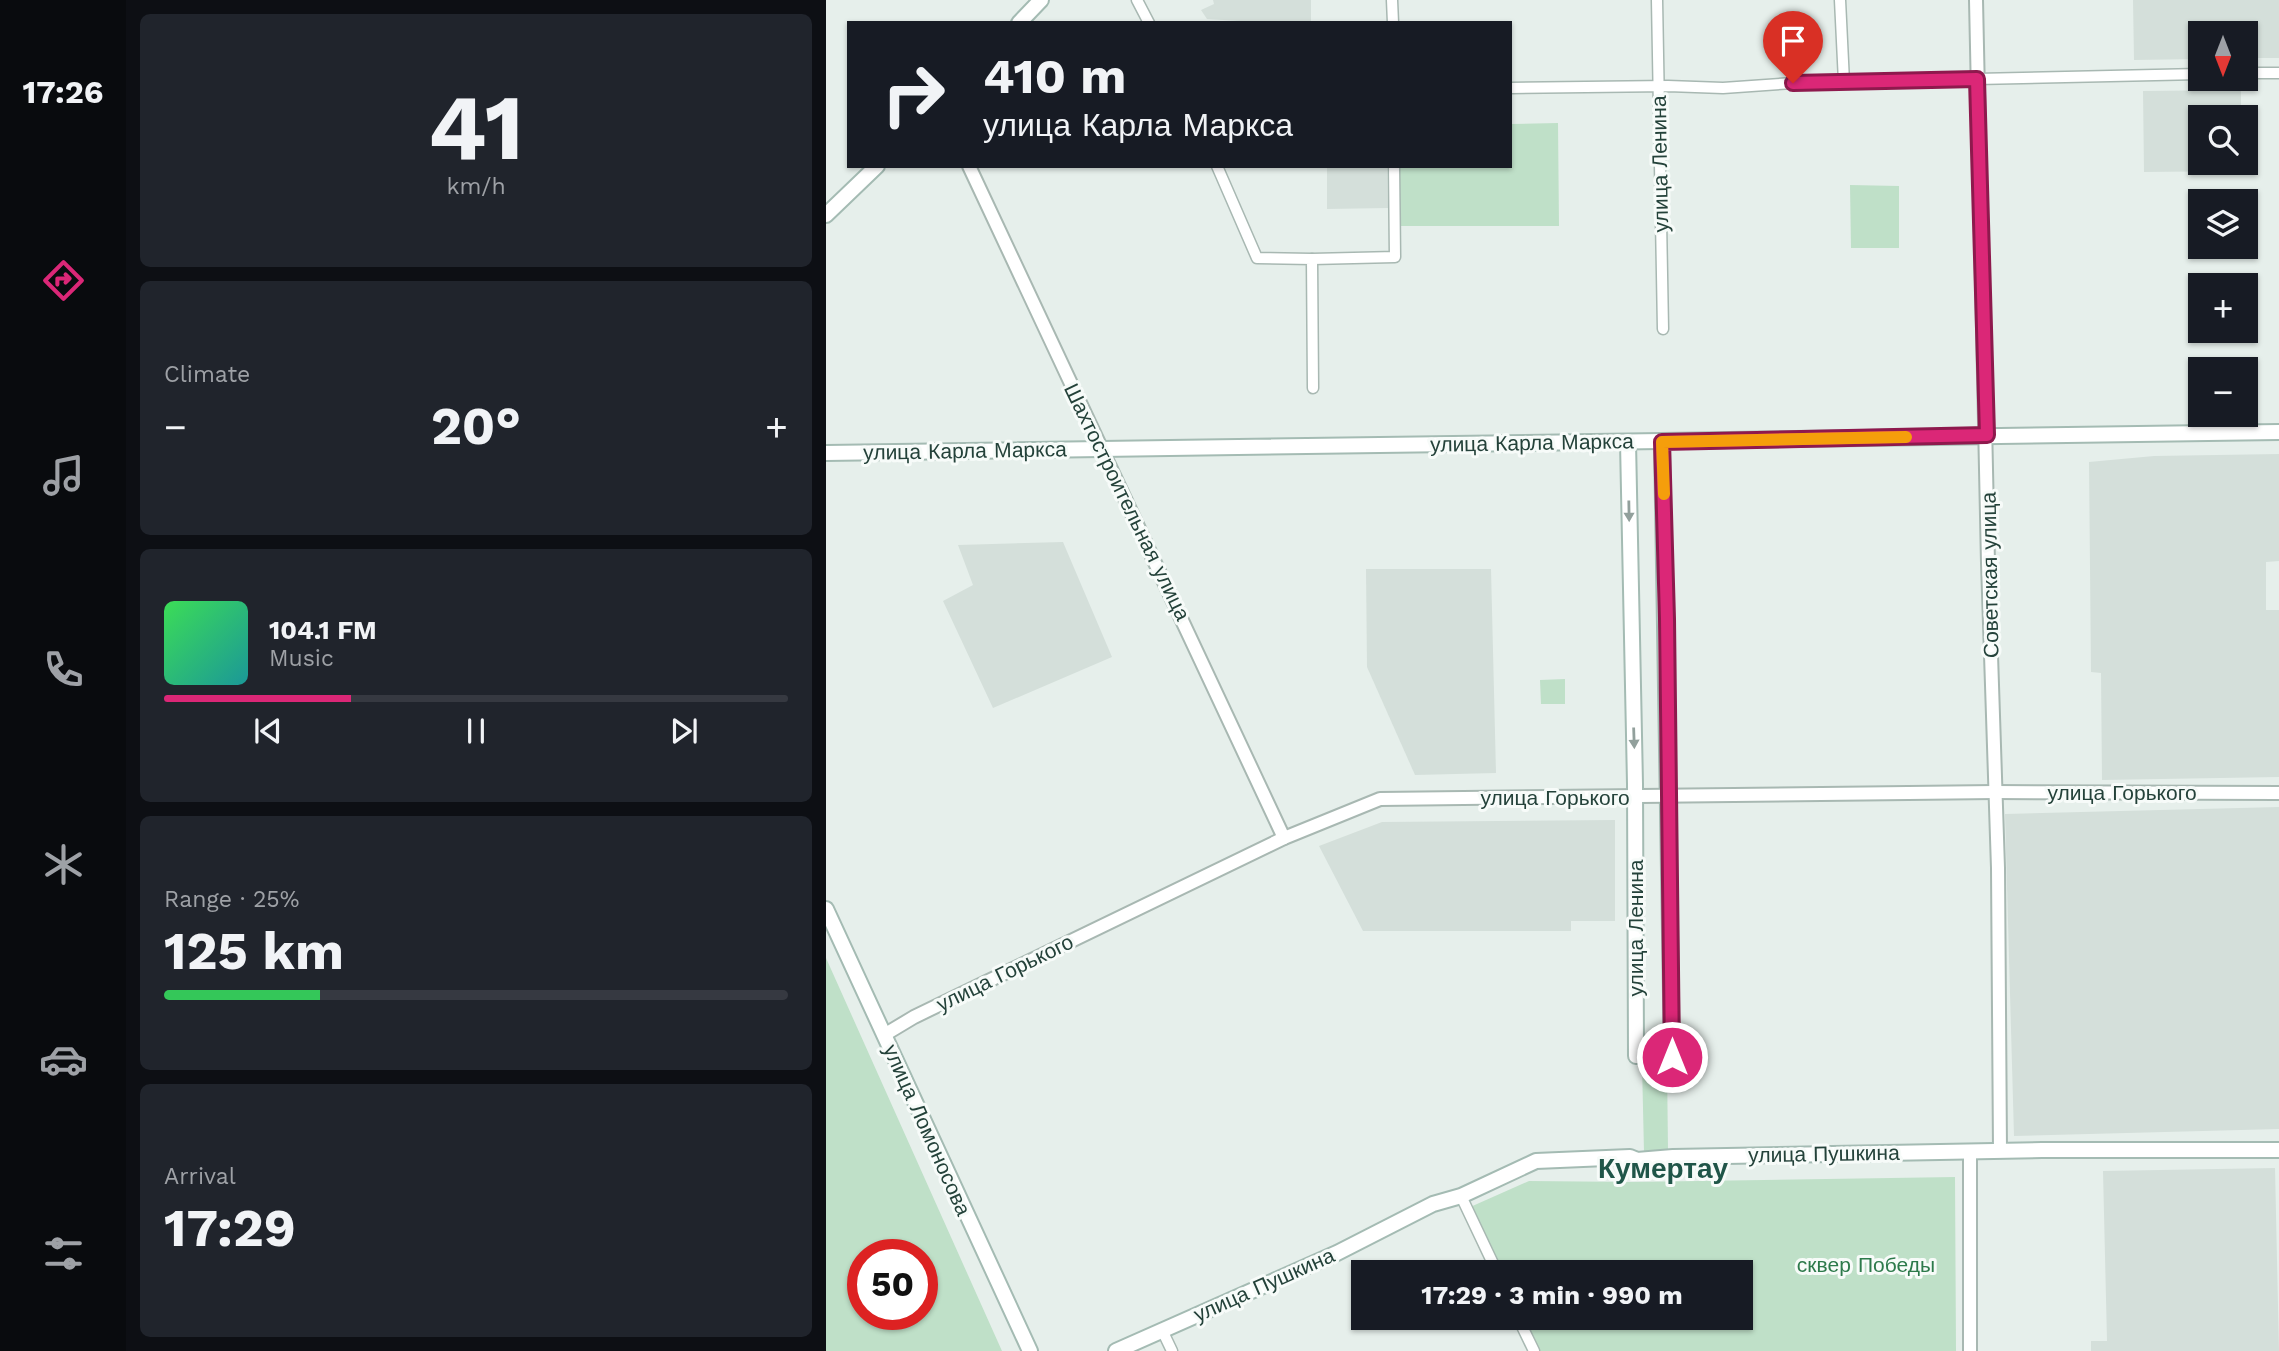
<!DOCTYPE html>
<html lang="en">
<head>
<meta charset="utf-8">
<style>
  :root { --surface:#171b24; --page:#20242c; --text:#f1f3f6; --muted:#9ea1a6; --line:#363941; --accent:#db2777 }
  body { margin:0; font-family:"Work Sans",sans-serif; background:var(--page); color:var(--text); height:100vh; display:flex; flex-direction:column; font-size:26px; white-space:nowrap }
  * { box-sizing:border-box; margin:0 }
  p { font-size:23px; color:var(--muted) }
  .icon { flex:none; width:38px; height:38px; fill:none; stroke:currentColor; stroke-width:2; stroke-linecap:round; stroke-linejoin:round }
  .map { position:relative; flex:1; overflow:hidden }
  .sheet { display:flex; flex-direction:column; gap:14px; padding:14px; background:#0d0f14; width:700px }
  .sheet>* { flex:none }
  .banner { position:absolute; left:21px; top:21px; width:665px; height:147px; border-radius:0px; box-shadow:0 2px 5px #0004; background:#171b24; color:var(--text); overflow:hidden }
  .needle { width:46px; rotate:180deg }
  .buttons { position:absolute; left:1362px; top:21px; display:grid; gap:14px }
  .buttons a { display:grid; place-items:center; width:70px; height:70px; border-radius:0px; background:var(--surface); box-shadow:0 2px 5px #0004; font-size:35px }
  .speed { position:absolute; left:21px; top:1239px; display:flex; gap:14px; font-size:35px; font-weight:700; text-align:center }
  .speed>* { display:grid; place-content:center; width:91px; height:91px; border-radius:50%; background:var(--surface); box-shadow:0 2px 5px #0004; line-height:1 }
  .speed .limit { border:10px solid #d22; background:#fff; color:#111 }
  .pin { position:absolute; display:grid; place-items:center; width:60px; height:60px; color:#fff; margin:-72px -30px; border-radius:50% 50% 50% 0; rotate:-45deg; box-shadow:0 0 7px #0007 }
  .pin .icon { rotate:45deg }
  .me { position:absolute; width:77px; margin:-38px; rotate:0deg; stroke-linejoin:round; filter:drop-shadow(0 0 5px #0008) }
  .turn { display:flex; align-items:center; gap:24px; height:147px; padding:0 21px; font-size:32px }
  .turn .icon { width:91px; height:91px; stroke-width:2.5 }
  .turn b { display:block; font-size:49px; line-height:60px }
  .big { font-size:52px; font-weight:700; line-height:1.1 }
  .sheet .widget { flex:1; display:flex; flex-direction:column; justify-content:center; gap:10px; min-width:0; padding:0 24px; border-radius:10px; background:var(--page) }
  .sheet .dial { align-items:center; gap:0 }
  .dial b { font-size:91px; line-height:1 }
  .song { display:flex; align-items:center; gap:21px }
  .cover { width:84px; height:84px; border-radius:10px; background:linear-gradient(135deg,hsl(130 70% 55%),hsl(180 70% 35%)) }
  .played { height:7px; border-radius:4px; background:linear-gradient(90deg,var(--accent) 30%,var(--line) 30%) }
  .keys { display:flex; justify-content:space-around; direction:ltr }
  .heat { display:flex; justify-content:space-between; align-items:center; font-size:38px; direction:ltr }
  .charge { height:10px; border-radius:5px; background:linear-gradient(90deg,#34c759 25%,var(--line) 0) }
  .trip { position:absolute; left:525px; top:1260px; width:402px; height:70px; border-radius:0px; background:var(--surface); box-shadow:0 2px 5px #0004; font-weight:700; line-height:70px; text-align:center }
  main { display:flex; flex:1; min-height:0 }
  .tabs { display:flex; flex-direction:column; width:126px; justify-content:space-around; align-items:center; background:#090b0e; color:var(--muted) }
  .tabs .icon { width:49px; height:49px }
  .tabs .on { color:var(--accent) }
  .tabs b { font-size:32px; color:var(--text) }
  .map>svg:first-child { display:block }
  .built { fill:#d4dfda }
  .green { fill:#bfe0c8; fill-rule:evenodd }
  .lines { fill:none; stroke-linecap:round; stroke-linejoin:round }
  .minor-casing { stroke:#a8b8b2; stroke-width:13 }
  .tertiary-casing { stroke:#a8b8b2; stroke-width:16 }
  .secondary-casing { stroke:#a4bbb3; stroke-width:18 }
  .minor { stroke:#fff; stroke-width:10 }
  .tertiary { stroke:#fff; stroke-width:12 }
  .secondary { stroke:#fff; stroke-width:14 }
  .oneway { fill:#92a09c }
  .route-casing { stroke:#8e194d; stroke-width:18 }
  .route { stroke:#db2777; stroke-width:12 }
  .slow { stroke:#f59e0b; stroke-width:12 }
  .labels { text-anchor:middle; stroke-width:6; stroke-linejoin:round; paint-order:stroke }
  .street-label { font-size:21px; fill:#24423a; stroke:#f7fbf9 }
  .park-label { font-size:21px; fill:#2d7a4b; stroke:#f7fbf9 }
  .district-label { font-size:28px; font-weight:bold; fill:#1f5548; stroke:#f7fbf9 }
</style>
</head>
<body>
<main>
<nav class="tabs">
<b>17:26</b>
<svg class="icon on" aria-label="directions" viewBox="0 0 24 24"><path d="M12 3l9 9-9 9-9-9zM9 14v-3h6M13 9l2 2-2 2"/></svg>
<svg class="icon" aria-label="music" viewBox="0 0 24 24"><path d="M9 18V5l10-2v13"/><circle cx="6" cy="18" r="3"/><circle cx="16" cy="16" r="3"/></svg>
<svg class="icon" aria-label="phone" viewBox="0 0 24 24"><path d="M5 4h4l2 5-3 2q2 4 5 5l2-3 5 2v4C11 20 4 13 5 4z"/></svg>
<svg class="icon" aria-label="climate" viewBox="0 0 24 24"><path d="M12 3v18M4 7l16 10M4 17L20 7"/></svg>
<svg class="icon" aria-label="car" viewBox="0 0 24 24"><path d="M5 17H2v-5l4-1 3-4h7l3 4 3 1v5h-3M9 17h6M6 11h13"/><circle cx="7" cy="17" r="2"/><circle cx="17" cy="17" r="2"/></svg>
<svg class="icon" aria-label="filters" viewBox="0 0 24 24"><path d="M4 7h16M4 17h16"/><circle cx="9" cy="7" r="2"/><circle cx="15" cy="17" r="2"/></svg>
</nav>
<section class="sheet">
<div class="widget dial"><b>41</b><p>km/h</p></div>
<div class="widget"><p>Climate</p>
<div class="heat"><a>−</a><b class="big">20°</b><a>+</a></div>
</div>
<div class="widget">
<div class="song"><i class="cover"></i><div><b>104.1 FM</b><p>Music</p></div></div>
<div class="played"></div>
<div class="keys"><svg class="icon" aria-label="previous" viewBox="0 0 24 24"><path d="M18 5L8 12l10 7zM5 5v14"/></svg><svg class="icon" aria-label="pause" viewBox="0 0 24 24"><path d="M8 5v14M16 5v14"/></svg><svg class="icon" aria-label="next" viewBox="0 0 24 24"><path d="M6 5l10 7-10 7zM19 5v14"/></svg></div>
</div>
<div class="widget"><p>Range · 25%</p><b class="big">125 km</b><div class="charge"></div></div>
<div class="widget"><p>Arrival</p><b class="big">17:29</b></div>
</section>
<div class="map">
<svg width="1453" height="1351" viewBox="0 0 1453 1351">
  <rect width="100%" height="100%" fill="#e6efeb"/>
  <g class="built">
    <polygon points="387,0 485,0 485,23 414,23 413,21 381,19 375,10 388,4"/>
    <polygon points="1307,0 1453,0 1453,58 1419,58 1419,33 1374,33 1374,59 1308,60"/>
    <polygon points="1415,90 1415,117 1374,117 1374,163 1416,163 1416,171 1318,172 1317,91"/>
    <polygon points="501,166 561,166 562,208 501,209"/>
    <polygon points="1453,454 1453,561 1440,562 1440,610 1453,610 1453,777 1276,780 1275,673 1265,672 1263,462 1328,456"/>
    <polygon points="237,542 286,657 167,708 117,601 147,585 132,545"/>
    <polygon points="540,569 665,569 670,773 589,775 541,667"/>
    <polygon points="1453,807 1453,1129 1188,1136 1179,814"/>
    <polygon points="789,820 789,921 745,921 745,931 537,931 493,846 556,822"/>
    <polygon points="1449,1168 1453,1351 1265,1351 1265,1341 1281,1341 1277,1171"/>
  </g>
  <g class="green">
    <polygon points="732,123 733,226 572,226 572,166 684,166 684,124"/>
    <polygon points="1024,185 1073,186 1073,248 1025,248"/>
    <polygon points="739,679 739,704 715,704 714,680"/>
    <path d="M0,958l176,393h-176zM37,1255h59v59h-59z"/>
    <polygon points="841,1063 842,1151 818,1152 816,1064"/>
    <polygon points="1129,1177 1130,1351 710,1351 694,1318 915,1318 915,1272 672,1272 642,1208 703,1181 807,1182"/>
  </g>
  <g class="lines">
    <g class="minor-casing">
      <g id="minor">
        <polyline points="311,0 323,23"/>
        <polyline points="566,0 567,23"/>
        <polyline points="831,0 837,329"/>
        <polyline points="1014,0 1018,82"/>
        <polyline points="1419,73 1453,73"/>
        <polyline points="684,88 842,86 897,88 967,83 1374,74"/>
        <polyline points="391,166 431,258 486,259 487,388"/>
        <polyline points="486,259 569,257 568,166"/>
        <polyline points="635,1196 671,1272"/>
        <polyline points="692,1318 708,1351"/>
        <polyline points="336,1330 346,1351"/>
      </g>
    </g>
    <g class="tertiary-casing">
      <g id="tertiary">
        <polyline points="1150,0 1162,563 1172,868 1174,1151"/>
        <polyline points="143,166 458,838"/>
        <polyline points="58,1035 88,1017 458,838 554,799 1169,792 1453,793"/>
        <polyline points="1144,1151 1144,1351"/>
      </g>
    </g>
    <g class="secondary-casing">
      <g id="secondary">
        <polyline points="193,23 215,0"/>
        <polyline points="0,215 51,166"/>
        <polyline points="802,442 809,784 810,1056 846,1057 836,442"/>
        <polyline points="0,453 1453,432"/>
        <polyline points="0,909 204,1351"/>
        <polyline points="290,1351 511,1253 607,1204 635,1196 710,1161 804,1157 811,1160 847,1157 1216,1150 1453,1150"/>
      </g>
    </g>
    <use href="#minor" class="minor"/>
    <use href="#tertiary" class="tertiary"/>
    <use href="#secondary" class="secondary"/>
  </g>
  <defs><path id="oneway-solid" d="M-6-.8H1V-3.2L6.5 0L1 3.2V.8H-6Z" transform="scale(1.75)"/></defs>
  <g class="oneway">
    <use href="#oneway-solid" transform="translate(803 511) rotate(89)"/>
    <use href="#oneway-solid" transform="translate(808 738) rotate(88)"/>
  </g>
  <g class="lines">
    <g class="route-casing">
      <polyline id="route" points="846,1057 841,619 836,442 1161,435 1151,79 967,83"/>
    </g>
    <use href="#route" class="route"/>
    <polyline class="slow" points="838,494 836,442 1080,437"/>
  </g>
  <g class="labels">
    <g class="street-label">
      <text transform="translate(834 164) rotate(-91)" y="7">улица Ленина</text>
      <text transform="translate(706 443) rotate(-1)" y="7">улица Карла Маркса</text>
      <text transform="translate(139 451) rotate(-1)" y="7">улица Карла Маркса</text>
      <text transform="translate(301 502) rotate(64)" y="7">Шахтостроительная улица</text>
      <text transform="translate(1164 575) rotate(-91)" y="7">Советская улица</text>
      <text x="1296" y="800">улица Горького</text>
      <text x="729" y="805">улица Горького</text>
      <text transform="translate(810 928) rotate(-90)" y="7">улица Ленина</text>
      <text transform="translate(179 973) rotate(-26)" y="7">улица Горького</text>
      <text transform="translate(101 1130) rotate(66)" y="7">улица Ломоносова</text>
      <text transform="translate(998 1154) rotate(-1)" y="7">улица Пушкина</text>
      <text transform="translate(438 1285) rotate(-24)" y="7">улица Пушкина</text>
    </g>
    <g class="park-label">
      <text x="1040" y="1272">сквер Победы</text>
    </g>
    <g class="district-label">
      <text x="837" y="1178">Кумертау</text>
    </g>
  </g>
</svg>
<div class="buttons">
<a><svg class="needle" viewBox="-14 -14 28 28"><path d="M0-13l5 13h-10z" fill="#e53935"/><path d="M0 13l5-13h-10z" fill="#9ea1a6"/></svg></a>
<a><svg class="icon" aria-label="search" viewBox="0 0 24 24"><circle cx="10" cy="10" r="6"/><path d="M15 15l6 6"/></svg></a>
<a><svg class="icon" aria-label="layers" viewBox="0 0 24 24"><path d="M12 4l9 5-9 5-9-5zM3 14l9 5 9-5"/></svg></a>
<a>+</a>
<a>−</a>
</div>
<div class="speed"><div class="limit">50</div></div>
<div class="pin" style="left:967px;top:83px;background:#d93025"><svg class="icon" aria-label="arrive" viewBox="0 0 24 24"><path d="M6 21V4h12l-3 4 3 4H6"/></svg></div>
<svg class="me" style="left:846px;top:1057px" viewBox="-20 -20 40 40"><circle r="17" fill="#db2777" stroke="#fff" stroke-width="3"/><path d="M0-11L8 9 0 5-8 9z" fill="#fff"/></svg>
<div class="trip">17:29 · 3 min · 990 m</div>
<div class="banner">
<div class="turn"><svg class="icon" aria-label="right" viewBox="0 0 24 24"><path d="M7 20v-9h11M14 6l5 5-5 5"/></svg><div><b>410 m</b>улица Карла Маркса</div></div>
</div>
</div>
</main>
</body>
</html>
